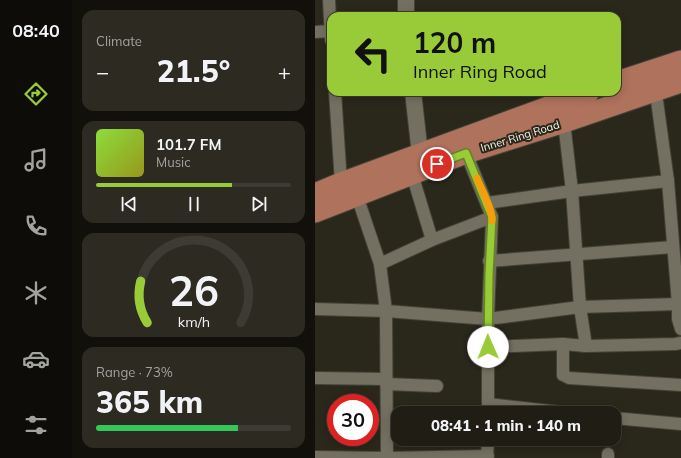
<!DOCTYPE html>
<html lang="en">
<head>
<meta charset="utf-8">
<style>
  :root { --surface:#201d14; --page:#2d2a22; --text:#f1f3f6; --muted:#a2a2a0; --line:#3d3b34; --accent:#98cb37 }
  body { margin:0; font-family:Mulish,sans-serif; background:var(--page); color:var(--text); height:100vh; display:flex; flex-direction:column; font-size:15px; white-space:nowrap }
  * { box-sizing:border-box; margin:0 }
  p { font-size:13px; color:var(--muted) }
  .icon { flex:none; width:22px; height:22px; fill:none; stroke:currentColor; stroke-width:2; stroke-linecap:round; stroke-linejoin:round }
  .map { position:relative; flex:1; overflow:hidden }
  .drawer { display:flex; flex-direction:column; gap:10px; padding:10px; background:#12100b; width:243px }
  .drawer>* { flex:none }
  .banner { position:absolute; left:12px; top:12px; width:294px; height:84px; border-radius:12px; box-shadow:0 2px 10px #0003,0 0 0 1px var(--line); background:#98cb37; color:#111; overflow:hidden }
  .speed { position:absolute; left:12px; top:394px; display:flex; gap:8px; font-size:20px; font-weight:700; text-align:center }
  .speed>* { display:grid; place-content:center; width:52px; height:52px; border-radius:50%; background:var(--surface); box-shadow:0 2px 10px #0003,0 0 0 1px var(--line); line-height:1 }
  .speed .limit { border:6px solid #d22; background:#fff; color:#111 }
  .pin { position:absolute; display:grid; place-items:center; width:34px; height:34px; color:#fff; margin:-17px; border:2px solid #fff; border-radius:50%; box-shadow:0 1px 4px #0007 }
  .me { position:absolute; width:44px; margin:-22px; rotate:359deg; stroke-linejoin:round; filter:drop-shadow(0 0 3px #0008) }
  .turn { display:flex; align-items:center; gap:14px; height:84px; padding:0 20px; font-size:18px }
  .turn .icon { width:52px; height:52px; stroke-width:2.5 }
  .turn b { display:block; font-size:28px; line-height:34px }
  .big { font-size:30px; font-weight:800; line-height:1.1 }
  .drawer .widget { flex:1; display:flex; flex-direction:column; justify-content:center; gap:6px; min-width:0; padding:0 14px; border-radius:12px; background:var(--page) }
  .drawer .dial { align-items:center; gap:0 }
  .dial svg { height:104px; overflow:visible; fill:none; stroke:var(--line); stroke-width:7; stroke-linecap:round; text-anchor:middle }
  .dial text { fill:var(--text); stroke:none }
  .song { display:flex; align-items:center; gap:12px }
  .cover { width:48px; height:48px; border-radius:6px; background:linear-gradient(135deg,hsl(90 70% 55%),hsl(60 70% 35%)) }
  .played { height:4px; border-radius:2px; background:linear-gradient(90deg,var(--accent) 70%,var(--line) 70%) }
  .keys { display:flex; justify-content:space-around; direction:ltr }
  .heat { display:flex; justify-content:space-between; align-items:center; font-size:22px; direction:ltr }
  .charge { height:6px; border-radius:3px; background:linear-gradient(90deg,#34c759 73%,var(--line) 0) }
  .trip { position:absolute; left:76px; top:406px; width:230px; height:40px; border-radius:12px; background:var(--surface); box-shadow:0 2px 10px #0003,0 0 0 1px var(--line); font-weight:800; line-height:40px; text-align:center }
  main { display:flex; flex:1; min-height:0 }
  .dock { display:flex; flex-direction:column; width:72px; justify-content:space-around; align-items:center; background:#0d0c08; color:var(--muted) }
  .dock .icon { width:28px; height:28px }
  .dock .active { color:var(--accent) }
  .dock b { font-size:18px; color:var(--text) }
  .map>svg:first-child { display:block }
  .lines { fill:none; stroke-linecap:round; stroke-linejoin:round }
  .minor-casing { stroke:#444237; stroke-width:14 }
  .tertiary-casing { stroke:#444237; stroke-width:18 }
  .trunk-casing { stroke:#444237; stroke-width:23 }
  .minor { stroke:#737061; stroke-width:12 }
  .tertiary { stroke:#737061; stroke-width:16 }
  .trunk { stroke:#af725c; stroke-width:21 }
  .route-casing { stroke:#638424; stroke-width:10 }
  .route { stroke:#98cb37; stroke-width:7 }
  .slow { stroke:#f59e0b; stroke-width:7 }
  .labels { text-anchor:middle; stroke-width:4; stroke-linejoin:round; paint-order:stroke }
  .street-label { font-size:11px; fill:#f4f2ea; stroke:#2a271b }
</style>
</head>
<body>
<main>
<nav class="dock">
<b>08:40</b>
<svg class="icon active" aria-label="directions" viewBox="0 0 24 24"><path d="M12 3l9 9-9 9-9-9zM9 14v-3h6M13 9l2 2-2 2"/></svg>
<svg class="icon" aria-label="music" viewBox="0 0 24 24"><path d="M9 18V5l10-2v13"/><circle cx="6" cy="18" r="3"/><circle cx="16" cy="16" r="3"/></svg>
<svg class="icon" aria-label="phone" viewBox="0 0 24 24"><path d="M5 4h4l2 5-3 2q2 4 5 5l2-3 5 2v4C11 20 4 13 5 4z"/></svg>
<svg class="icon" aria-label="climate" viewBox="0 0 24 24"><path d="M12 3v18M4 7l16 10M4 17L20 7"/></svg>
<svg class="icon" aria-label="car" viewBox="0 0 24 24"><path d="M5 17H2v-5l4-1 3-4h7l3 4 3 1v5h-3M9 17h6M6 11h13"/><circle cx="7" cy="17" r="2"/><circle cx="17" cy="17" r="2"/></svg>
<svg class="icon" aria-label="filters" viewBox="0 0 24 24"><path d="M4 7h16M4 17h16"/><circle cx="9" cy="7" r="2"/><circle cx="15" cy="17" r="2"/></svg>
</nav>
<section class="drawer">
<div class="widget"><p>Climate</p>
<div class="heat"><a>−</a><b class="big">21.5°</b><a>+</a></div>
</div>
<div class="widget">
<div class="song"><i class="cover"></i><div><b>101.7 FM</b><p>Music</p></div></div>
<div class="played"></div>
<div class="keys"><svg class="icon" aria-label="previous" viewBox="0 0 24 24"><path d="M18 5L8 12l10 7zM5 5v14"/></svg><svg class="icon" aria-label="pause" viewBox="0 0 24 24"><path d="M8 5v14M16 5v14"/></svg><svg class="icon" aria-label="next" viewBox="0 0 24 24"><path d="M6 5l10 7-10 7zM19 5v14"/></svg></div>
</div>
<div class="widget dial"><svg viewBox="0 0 100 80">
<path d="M14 69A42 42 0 1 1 86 69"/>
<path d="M14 69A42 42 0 0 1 9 37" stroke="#98cb37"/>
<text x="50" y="56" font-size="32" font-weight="700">26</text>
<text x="50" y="72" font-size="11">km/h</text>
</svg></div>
<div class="widget"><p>Range · 73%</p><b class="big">365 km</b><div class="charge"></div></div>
</section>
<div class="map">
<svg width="366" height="458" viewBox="0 0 366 458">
  <rect width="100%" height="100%" fill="#2a271b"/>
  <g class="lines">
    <g class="minor-casing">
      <g id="minor">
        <polyline points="14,0 16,40"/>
        <polyline points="0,32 16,31"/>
        <polyline points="340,86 353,181 363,304 363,319 366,329"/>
        <polyline points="20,92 26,183"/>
        <polyline points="249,122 257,191 265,307 271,346"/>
        <polyline points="151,153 177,217 173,319 173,413"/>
        <polyline points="97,174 117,240"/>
        <polyline points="42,196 65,264 71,311 72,458"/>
        <polyline points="172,203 257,191 353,181"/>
        <polyline points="174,261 358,247"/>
        <polyline points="65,264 117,240 177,217"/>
        <polyline points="0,309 71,311 173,319 265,307 363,304"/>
        <polyline points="248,344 248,375 254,378 366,385"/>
        <polyline points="173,347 248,344 271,346 360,344 366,343"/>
        <polyline points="0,378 71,379"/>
        <polyline points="71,384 122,386"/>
        <polyline points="173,404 253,413"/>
        <polyline points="299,418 366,424"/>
        <polyline points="0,457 72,458 173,456"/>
        <polyline points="172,458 173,439"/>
        <polyline points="293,458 293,454"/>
      </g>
    </g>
    <g class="tertiary-casing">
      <g id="tertiary">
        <polyline points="91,16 91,0"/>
        <polyline points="98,92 105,154"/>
      </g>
    </g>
    <g class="trunk-casing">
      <g id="trunk">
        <polyline points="302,82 366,61"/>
        <polyline points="0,194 26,183 274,92"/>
        <polyline points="0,212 151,153 249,122 366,82"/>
      </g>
    </g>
    <use href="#minor" class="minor"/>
    <use href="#tertiary" class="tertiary"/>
    <use href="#trunk" class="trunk"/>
  </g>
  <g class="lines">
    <g class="route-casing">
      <polyline id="route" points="122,164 151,153 177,217 174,275 173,347"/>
    </g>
    <use href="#route" class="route"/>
    <path class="slow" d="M162,178c4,11 16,31 15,43"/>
  </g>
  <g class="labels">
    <g class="street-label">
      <text transform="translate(205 136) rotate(-17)" y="4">Inner Ring Road</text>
    </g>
  </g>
</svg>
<div class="speed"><div class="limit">30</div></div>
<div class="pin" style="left:122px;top:164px;background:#d93025"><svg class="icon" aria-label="arrive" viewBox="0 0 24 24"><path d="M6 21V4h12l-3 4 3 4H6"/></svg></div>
<svg class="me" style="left:173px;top:347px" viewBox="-20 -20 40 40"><circle r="19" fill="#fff"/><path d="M0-13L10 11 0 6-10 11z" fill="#98cb37"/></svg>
<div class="trip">08:41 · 1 min · 140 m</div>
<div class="banner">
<div class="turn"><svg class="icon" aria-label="left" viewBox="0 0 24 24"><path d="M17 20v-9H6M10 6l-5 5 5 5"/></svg><div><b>120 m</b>Inner Ring Road</div></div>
</div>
</div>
</main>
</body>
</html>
